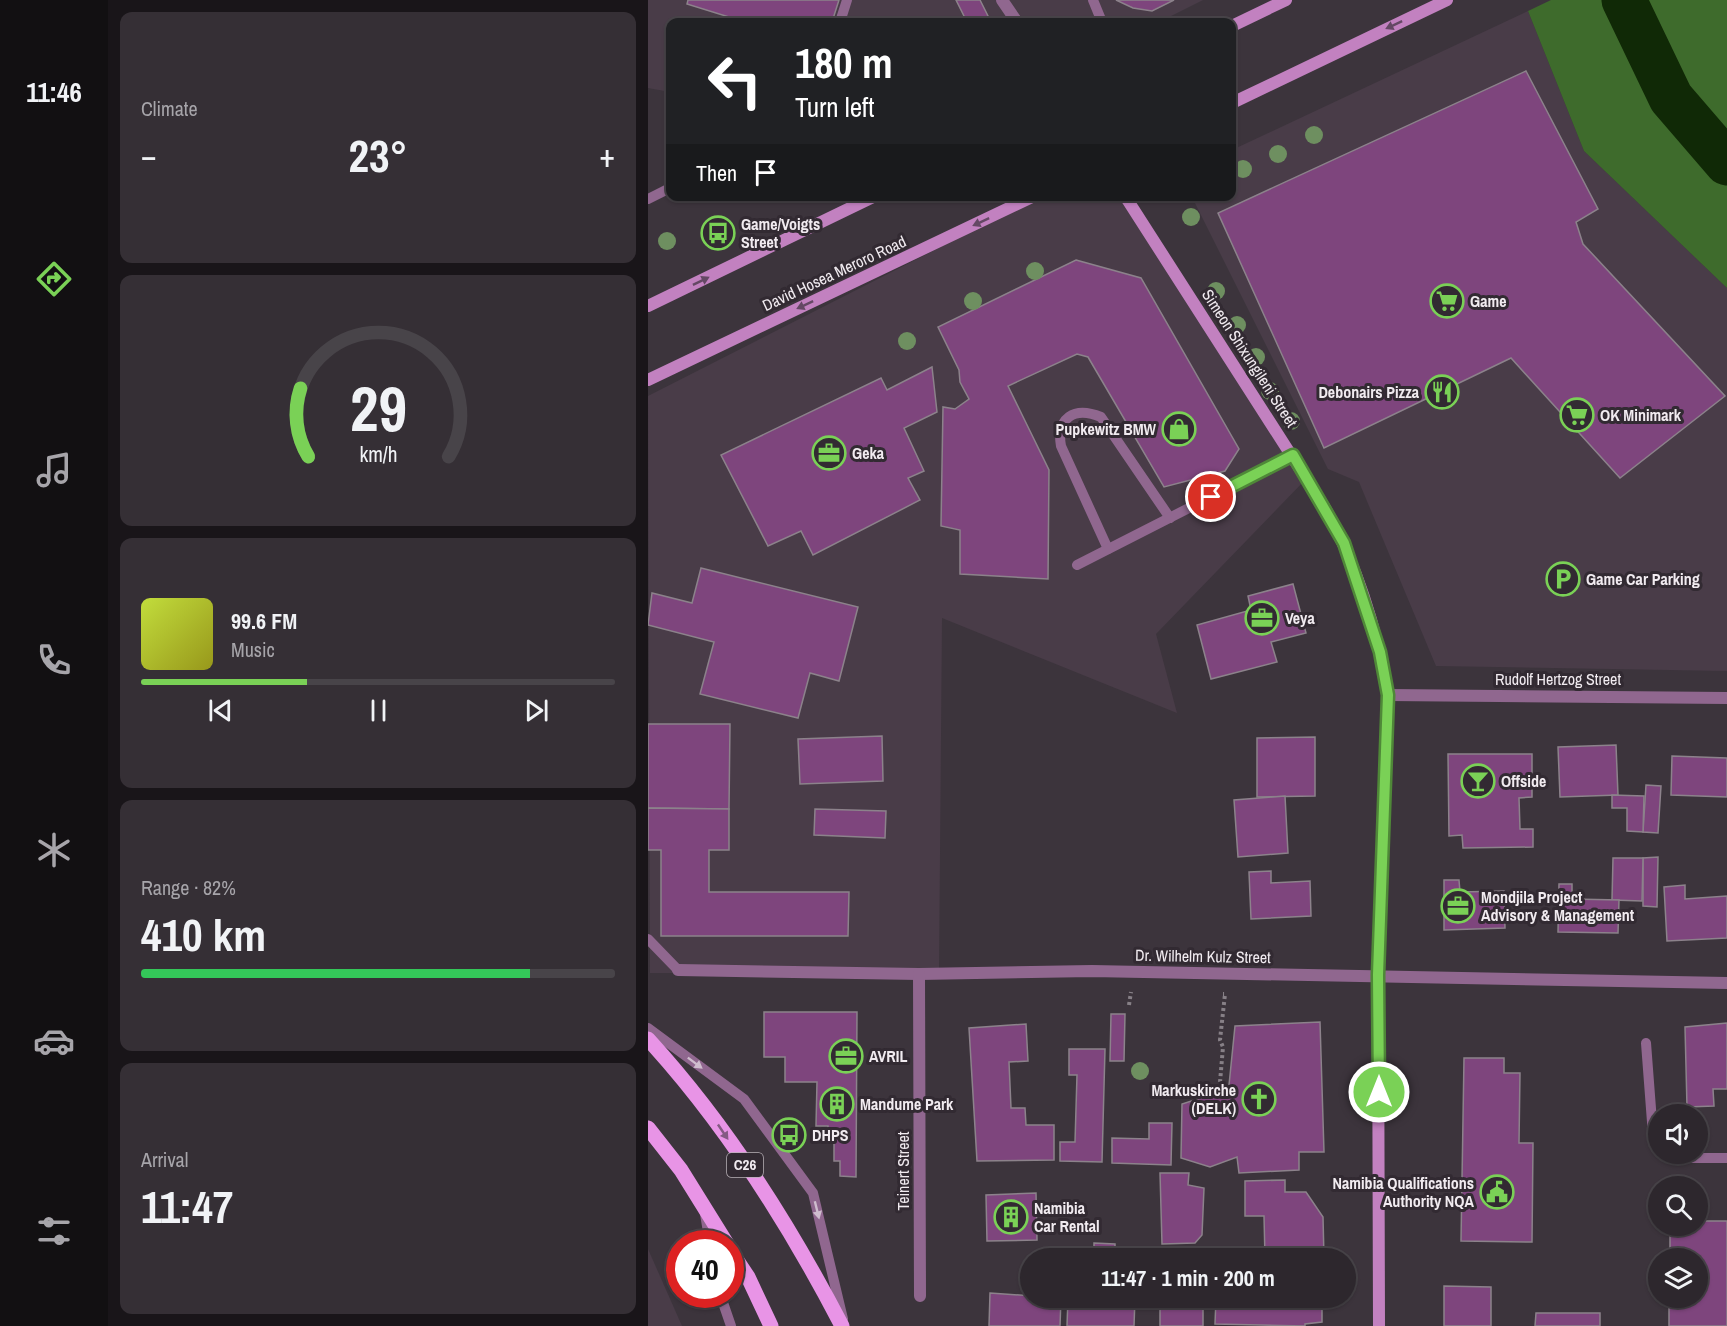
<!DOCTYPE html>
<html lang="en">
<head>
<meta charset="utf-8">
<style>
  :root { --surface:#2d272d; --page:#352f35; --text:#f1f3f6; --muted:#a7a5aa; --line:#484449; --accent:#7ad156 }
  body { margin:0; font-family:"Archivo Narrow",sans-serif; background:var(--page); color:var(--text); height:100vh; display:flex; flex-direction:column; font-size:22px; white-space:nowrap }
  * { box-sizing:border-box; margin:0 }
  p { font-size:20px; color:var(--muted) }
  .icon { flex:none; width:33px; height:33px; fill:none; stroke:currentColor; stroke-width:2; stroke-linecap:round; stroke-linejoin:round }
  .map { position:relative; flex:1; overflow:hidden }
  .panel { display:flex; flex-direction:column; gap:12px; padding:12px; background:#191519; width:540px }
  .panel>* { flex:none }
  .banner { position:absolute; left:18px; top:18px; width:570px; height:183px; border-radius:12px; box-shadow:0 2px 4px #0004,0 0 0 2px var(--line); background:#202124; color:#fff; overflow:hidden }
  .controls { position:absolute; left:1000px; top:1104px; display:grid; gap:12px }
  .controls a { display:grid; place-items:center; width:60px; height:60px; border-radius:50%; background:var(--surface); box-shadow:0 2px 4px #0004,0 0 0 2px var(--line); font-size:30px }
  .speed { position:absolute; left:18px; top:1230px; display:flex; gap:12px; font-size:30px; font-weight:700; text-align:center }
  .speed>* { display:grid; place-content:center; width:78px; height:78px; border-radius:50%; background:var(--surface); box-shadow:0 2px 4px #0004,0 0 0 2px var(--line); line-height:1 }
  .speed .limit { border:9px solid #d22; background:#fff; color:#111 }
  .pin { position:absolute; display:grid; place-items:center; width:51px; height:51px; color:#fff; margin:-26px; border:3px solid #fff; border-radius:50%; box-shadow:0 2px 6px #0007 }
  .me { position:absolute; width:66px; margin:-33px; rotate:0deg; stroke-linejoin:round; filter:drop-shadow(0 0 4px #0008) }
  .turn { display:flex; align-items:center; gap:21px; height:126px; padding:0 30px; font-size:27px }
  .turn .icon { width:78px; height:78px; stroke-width:2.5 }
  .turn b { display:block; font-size:42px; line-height:51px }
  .then { display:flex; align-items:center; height:57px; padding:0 30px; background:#0003; gap:12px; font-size:22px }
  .big { font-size:45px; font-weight:700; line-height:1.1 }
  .panel .widget { flex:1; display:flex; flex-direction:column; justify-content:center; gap:9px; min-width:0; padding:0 21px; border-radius:12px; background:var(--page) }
  .panel .dial { align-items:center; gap:0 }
  .dial svg { height:156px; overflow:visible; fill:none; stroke:var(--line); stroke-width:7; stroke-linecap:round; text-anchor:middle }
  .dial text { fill:var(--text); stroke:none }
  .song { display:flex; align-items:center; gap:18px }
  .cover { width:72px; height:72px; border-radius:9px; background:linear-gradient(135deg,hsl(70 70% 55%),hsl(60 70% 35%)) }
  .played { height:6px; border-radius:3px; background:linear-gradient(90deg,var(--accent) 35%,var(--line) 35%) }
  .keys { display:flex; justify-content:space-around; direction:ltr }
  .heat { display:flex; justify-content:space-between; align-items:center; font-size:33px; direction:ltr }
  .charge { height:9px; border-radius:4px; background:linear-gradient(90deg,#34c759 82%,var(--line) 0) }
  .trip { position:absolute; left:372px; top:1248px; width:336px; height:60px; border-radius:30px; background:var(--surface); box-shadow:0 2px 4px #0004,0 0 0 2px var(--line); font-weight:700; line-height:60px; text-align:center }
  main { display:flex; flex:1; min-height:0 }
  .tab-bar { display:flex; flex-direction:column; width:108px; justify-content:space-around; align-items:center; background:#121012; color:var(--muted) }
  .tab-bar .icon { width:42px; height:42px }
  .tab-bar .on { color:var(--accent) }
  .tab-bar b { font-size:27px; color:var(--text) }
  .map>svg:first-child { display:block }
  .built { fill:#493c48 }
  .green { fill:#3e6b2c }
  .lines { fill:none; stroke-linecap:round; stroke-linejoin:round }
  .river { stroke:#102906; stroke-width:45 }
  .building { fill:#7e457d; stroke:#8c828b; stroke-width:1.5 }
  .path { stroke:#878087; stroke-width:4; stroke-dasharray:3 3; stroke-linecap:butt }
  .lane { stroke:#90678f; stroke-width:10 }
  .street { stroke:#90678f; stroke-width:12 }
  .secondary { stroke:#c281c0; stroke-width:12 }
  .primary { stroke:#e894e6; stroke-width:15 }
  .tree { fill:#6e8f60 }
  .oneway { fill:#644864 }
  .oneway2 { fill:#cfbdce }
  .oneway3 { fill:#845a83 }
  .route-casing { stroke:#4f8838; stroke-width:15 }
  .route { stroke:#7ad156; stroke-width:10 }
  .labels { text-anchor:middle; stroke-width:6; stroke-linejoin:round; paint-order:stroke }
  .shield { fill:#322a32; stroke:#b8b1b7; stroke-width:1.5 }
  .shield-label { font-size:15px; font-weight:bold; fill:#f1ebf0 }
  .poi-label { font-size:16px; font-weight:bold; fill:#f1ebf0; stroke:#322a32; text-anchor:start }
  .street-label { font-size:16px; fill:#f1ebf0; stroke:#322a32 }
</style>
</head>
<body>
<main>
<nav class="tab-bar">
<b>11:46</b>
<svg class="icon on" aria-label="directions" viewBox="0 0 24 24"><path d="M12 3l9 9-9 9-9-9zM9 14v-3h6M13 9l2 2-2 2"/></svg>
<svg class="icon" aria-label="music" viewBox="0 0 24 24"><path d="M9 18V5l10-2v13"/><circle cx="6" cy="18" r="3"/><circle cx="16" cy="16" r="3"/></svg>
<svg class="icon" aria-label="phone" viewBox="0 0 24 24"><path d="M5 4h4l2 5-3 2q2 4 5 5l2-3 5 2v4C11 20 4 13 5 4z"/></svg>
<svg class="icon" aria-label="climate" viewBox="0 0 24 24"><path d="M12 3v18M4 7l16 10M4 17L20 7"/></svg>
<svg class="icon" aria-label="car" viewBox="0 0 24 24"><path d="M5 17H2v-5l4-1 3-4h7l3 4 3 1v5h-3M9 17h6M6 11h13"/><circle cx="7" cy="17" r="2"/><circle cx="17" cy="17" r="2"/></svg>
<svg class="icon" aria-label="filters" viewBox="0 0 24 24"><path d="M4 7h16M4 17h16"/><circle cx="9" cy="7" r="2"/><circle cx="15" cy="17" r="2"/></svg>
</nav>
<section class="panel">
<div class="widget"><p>Climate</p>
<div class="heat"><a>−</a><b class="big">23°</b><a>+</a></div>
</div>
<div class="widget dial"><svg viewBox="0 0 100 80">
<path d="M14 69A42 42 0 1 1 86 69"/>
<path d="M14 69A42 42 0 0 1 10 34" stroke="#7ad156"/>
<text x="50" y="56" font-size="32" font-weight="700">29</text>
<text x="50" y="72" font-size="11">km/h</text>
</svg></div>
<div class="widget">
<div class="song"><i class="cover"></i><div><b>99.6 FM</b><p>Music</p></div></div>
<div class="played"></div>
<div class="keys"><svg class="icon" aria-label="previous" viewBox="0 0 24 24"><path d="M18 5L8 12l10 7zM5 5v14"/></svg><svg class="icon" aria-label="pause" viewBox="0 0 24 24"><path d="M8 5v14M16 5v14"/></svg><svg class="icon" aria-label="next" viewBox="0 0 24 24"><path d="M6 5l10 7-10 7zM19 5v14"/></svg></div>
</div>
<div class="widget"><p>Range · 82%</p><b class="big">410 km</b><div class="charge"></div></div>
<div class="widget"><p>Arrival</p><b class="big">11:47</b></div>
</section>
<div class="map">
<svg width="1079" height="1326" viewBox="0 0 1079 1326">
  <rect width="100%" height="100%" fill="#3c343c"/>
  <g class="built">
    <polygon points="0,0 555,0 511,22 22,22 22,92 0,88"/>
    <polygon points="880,11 936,151 1079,288 1079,671 788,666 711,482 680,469 544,197 584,196 584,150"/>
    <polygon points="391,197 477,197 659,478 508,634 529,713 294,618 291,973 2,973 0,396"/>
    <polygon points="0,1249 34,1326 0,1326"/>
  </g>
  <polygon class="green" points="903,0 1079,0 1079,288 936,151 880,11"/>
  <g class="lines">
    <polyline class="river" points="976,0 1023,98 1079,163"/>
  </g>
  <g class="building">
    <polygon points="40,0 191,0 184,22 97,22 39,4"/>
    <polygon points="308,0 332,0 343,22 319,22"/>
    <polygon points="468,0 526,0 504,11 485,8"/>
    <polygon points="878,71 950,209 928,222 935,244 1077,396 972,478 863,358 676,448 570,213"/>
    <polygon points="428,260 493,278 591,449 577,471 516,487 440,357 429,354 360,386 401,470 400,579 312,574 312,530 293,526 295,407 307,409 321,399 312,382 311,370 290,327"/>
    <polygon points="284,367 289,412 256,428 276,471 260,478 272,500 165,555 153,531 120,546 73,455 233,378 239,390"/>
    <polygon points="53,568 210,607 191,681 162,673 150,718 52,694 66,642 0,625 4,593 44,603"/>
    <polygon points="645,584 658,633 623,642 629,662 563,679 549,625 603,610 600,596"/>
    <polygon points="0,724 82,724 81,809 0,808"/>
    <polygon points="234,736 235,781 152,784 150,739"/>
    <polygon points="667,737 667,796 609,797 609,738"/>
    <polygon points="968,745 970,795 912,797 910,747"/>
    <polygon points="800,754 884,754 884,797 871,798 872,829 885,829 885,847 815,848 814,835 801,836"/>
    <polygon points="1024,756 1079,758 1079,797 1023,795"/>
    <polygon points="998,785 1013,786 1010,833 995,832"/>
    <polygon points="964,795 996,796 995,832 979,831 979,808 964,808"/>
    <polygon points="637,796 640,853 590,857 586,800"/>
    <polygon points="0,808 81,809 81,850 61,850 61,892 201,892 200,936 13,936 13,850 0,850"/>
    <polygon points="167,809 238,811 237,838 166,835"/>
    <polygon points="1010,857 1009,907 995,906 995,858"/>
    <polygon points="965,858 995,858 994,901 964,900"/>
    <polygon points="623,871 623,883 662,881 663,916 603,919 601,872"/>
    <polygon points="796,880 811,880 812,892 856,891 857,928 796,930"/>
    <polygon points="911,884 924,884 924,899 971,900 970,933 910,932"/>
    <polygon points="1037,885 1037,899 1079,896 1079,938 1019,941 1016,887"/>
    <polygon points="116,1012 209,1012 208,1177 192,1176 192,1161 186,1161 186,1143 180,1143 180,1126 168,1126 169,1082 137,1082 137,1057 116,1057"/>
    <polygon points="463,1014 477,1014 476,1061 462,1061"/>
    <polygon points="672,1022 676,1152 651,1152 651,1170 591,1173 589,1157 562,1167 533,1158 534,1104 565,1094 580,1095 587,1026"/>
    <polygon points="1079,1023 1079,1089 1065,1089 1066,1106 1039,1107 1037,1027"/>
    <polygon points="378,1024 380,1061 361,1062 363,1108 377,1108 378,1125 406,1125 406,1160 329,1161 321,1028"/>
    <polygon points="421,1049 457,1049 454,1162 412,1161 412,1142 427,1142 429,1075 421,1075"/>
    <polygon points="816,1058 856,1058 856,1073 872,1073 871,1143 885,1143 884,1242 813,1241"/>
    <polygon points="501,1123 524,1123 523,1165 464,1163 464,1138 501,1139"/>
    <polygon points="512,1173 541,1173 540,1185 556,1188 554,1235 547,1243 514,1244"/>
    <polygon points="637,1180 637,1192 658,1192 675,1217 676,1258 617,1258 616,1216 597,1216 597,1181"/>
    <polygon points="388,1193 389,1240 339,1241 338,1195"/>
    <polygon points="1050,1221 1079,1221 1079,1326 1021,1326 1021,1298 1050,1298 1050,1258 1022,1258 1022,1226 1050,1226"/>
    <polygon points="446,1243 467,1244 467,1258 411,1258 446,1258"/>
    <polygon points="796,1286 843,1287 843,1326 796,1326"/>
    <polygon points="342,1293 413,1298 412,1326 341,1326"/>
    <polygon points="420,1298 487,1298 486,1326 419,1326"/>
    <polygon points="568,1298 674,1298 674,1322 657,1324 657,1326 567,1324"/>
    <rect x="512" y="1301" width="43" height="25"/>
    <polygon points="888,1313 952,1313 952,1326 887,1326"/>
  </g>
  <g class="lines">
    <g class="path">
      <polyline points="481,1005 483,992"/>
      <polyline points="571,1094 575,1047 572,1040 577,994 575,994"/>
    </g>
    <g class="lane">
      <polyline points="445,0 454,22"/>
      <polyline points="192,22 199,0"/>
      <polyline points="0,199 22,188"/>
      <path d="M460,549l-47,-103c-5,-28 13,-40 40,-29l69,101"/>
      <polyline points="429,565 645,455"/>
      <polyline points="0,939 30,970"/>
      <polyline points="0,1028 96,1099 165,1193 195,1319"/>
      <polyline points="998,1043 1005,1135 1011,1147"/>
      <polyline points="1019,1154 1033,1158 1079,1158"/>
      <polyline points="57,1214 62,1244"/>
      <polyline points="72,1294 83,1326"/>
    </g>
    <g class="street">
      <polyline points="354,0 369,22"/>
      <polyline points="740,695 1079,698"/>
      <polyline points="30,970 271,974 444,971 1079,983"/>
      <polyline points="271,974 272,1296"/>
    </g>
    <g class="secondary">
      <polyline points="584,26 638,0"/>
      <polyline points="584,103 799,0"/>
      <path d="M477,196l200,312c32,57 52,122 63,187l-10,280 1,351"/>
      <polyline points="0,306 227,196"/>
      <polyline points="0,380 386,196"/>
    </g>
    <g class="primary">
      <path d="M0,1039c78,85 141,185 194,287"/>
      <polyline points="0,1128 33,1170 79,1244"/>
      <polyline points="82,1250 100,1277 123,1326"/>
    </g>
  </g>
  <g class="tree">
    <circle cx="666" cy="135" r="9"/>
    <circle cx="630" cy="154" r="9"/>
    <circle cx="595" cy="169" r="9"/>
    <circle cx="543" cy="217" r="9"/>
    <circle cx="19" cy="241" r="9"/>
    <circle cx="387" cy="271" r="9"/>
    <circle cx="568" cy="291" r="9"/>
    <circle cx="325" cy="301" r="9"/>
    <circle cx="589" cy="325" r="9"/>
    <circle cx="259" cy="341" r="9"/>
    <circle cx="608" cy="357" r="9"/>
    <circle cx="622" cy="391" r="9"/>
    <circle cx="643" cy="421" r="9"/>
    <circle cx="492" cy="1071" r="9"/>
  </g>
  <defs><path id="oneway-solid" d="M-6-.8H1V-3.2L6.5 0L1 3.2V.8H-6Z" transform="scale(1.5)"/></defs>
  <g class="oneway">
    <use href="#oneway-solid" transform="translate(746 25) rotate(155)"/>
    <use href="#oneway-solid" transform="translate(333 222) rotate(155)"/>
    <use href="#oneway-solid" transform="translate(53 281) rotate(-26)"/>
    <use href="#oneway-solid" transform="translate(157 305) rotate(155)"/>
  </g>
  <g class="oneway2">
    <use href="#oneway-solid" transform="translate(47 1063) rotate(37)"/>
    <use href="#oneway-solid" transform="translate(169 1210) rotate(76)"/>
  </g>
  <use class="oneway3" href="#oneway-solid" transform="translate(75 1132) rotate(56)"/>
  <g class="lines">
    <g class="route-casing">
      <polyline id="route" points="563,497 645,455 696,543 732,652 740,695 730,975 731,1092"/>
    </g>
    <use href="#route" class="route"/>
  </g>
  <defs>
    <g id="bus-ring" transform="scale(1.725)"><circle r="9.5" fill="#322a32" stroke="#7ad156" stroke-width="1.5"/><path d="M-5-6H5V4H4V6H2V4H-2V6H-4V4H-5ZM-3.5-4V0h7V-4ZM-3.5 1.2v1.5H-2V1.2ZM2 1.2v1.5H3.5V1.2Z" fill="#7ad156"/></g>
    <g id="supermarket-ring" transform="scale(1.725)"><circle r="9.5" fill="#322a32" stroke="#7ad156" stroke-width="1.5"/><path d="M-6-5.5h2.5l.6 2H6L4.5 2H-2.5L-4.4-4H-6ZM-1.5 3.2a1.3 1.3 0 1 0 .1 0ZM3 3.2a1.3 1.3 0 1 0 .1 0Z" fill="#7ad156"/></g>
    <g id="restaurant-ring" transform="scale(1.725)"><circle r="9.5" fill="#322a32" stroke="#7ad156" stroke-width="1.5"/><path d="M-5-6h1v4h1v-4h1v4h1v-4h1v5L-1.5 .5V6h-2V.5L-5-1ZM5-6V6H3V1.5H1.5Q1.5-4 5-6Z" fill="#7ad156"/></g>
    <g id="shop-ring" transform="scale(1.725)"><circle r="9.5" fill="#322a32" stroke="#7ad156" stroke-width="1.5"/><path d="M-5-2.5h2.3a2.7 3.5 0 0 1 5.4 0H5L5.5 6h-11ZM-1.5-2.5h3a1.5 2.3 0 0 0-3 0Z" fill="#7ad156"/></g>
    <g id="office-ring" transform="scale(1.725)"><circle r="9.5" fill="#322a32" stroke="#7ad156" stroke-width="1.5"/><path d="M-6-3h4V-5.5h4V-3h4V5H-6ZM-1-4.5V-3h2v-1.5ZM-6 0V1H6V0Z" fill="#7ad156"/></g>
    <g id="parking-ring" transform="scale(1.725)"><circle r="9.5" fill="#322a32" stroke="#7ad156" stroke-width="1.5"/><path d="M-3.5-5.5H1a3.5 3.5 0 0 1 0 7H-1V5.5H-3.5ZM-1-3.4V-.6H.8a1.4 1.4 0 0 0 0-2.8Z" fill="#7ad156"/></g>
    <g id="bar-ring" transform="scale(1.725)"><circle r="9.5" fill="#322a32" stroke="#7ad156" stroke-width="1.5"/><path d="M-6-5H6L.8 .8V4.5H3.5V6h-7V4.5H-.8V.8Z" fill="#7ad156"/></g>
    <g id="church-ring" transform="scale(1.725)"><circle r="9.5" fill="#322a32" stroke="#7ad156" stroke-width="1.5"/><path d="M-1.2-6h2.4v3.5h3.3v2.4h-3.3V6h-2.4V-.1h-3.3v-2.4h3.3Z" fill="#7ad156"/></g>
    <g id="building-ring" transform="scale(1.725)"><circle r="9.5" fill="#322a32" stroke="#7ad156" stroke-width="1.5"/><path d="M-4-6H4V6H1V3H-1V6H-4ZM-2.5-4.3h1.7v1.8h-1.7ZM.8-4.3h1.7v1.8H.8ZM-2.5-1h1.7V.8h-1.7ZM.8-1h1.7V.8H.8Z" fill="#7ad156"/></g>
    <g id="civic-ring" transform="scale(1.725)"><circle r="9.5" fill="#322a32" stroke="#7ad156" stroke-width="1.5"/><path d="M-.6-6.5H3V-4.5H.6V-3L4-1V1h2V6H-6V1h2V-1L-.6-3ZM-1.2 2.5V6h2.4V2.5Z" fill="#7ad156"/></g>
  </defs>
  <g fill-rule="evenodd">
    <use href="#bus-ring" x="70" y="233"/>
    <use href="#supermarket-ring" x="799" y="301"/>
    <use href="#restaurant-ring" x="794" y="392"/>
    <use href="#supermarket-ring" x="929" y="415"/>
    <use href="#shop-ring" x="531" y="429"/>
    <use href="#office-ring" x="181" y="453"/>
    <use href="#parking-ring" x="915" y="579"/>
    <use href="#office-ring" x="614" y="618"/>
    <use href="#bar-ring" x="830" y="781"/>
    <use href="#office-ring" x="810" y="906"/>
    <use href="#office-ring" x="198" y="1056"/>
    <use href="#church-ring" x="611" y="1099"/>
    <use href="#building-ring" x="189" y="1104"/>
    <use href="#bus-ring" x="141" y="1135"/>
    <use href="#civic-ring" x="849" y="1192"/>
    <use href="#building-ring" x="363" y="1217"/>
  </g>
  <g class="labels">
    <rect class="shield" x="79" y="1153" width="36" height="24" rx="4.5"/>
    <g class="shield-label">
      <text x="97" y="1170">C26</text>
    </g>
    <g class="poi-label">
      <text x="93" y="230">Game/Voigts<tspan x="93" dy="18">Street</tspan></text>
      <text x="822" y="307">Game</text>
      <text x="771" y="398" text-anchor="end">Debonairs Pizza</text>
      <text x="952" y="421">OK Minimark</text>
      <text x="508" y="435" text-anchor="end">Pupkewitz BMW</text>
      <text x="204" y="459">Geka</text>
      <text x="938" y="585">Game Car Parking</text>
      <text x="637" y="624">Veya</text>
      <text x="853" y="787">Offside</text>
      <text x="833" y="903">Mondjila Project<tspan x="833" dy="18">Advisory &amp; Management</tspan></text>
      <text x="221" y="1062">AVRIL</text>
      <text x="588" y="1096" text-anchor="end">Markuskirche<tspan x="588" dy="18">(DELK)</tspan></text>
      <text x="212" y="1110">Mandume Park</text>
      <text x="164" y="1141">DHPS</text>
      <text x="826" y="1189" text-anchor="end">Namibia Qualifications<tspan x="826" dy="18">Authority NQA</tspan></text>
      <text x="386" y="1214">Namibia<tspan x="386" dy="18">Car Rental</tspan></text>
    </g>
    <g class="street-label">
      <text transform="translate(186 273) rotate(-25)" y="6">David Hosea Meroro Road</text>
      <text transform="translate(602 358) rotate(57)" y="6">Simeon Shixungileni Street</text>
      <text x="910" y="685">Rudolf Hertzog Street</text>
      <text transform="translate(555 956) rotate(1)" y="6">Dr. Wilhelm Kulz Street</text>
      <text transform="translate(255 1171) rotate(-90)" y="6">Teinert Street</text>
    </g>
  </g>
</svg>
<div class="controls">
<a><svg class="icon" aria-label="sound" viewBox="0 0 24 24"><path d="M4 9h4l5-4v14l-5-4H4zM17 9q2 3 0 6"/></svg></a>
<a><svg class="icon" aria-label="search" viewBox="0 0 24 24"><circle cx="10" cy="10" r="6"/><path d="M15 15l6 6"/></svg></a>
<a><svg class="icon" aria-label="layers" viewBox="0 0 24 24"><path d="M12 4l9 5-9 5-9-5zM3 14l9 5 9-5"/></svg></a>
</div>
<div class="speed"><div class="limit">40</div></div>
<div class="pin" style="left:563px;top:497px;background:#d93025"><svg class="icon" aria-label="arrive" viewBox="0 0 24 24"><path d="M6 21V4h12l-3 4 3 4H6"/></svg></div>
<svg class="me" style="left:731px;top:1092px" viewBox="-20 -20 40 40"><circle r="17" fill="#7ad156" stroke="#fff" stroke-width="3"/><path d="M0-11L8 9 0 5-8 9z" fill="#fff"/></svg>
<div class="trip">11:47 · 1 min · 200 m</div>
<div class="banner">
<div class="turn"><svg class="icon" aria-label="left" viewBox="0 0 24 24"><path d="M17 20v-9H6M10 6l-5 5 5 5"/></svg><div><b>180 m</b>Turn left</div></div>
<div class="then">Then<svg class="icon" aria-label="arrive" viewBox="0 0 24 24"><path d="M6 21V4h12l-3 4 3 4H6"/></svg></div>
</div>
</div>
</main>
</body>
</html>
